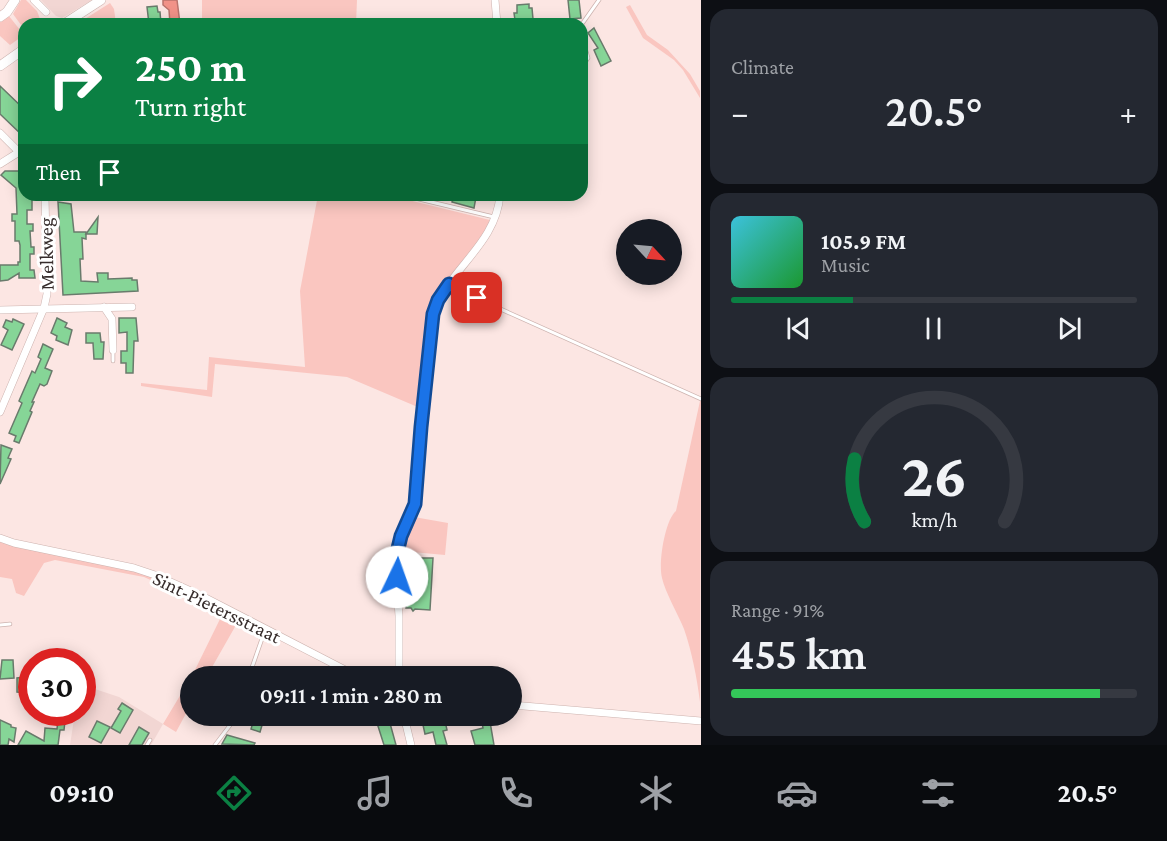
<!DOCTYPE html>
<html lang="en">
<head>
<meta charset="utf-8">
<style>
  :root { --surface:#171b24; --page:#242831; --text:#f1f3f6; --muted:#9ea1a6; --line:#363941; --accent:#0b8043 }
  body { margin:0; font-family:"Crimson Pro",serif; background:var(--page); color:var(--text); height:100vh; display:flex; flex-direction:column; font-size:22px; white-space:nowrap }
  * { box-sizing:border-box; margin:0 }
  p { font-size:20px; color:var(--muted) }
  .icon { flex:none; width:33px; height:33px; fill:none; stroke:currentColor; stroke-width:2; stroke-linecap:round; stroke-linejoin:round }
  .map { position:relative; flex:1; overflow:hidden }
  .sheet { display:flex; flex-direction:column; gap:9px; padding:9px; background:#0d0f14; width:466px }
  .sheet>* { flex:none }
  .banner { position:absolute; left:18px; top:18px; width:570px; height:183px; border-radius:18px; box-shadow:0 3px 15px #0003; background:#0b8043; color:#fff; overflow:hidden }
  .needle { width:39px; rotate:116deg }
  .tools { position:absolute; left:616px; top:219px; display:grid; gap:12px }
  .tools a { display:grid; place-items:center; width:66px; height:66px; border-radius:50%; background:var(--surface); box-shadow:0 3px 15px #0003; font-size:30px }
  .speed { position:absolute; left:18px; top:648px; display:flex; gap:12px; font-size:30px; font-weight:700; text-align:center }
  .speed>* { display:grid; place-content:center; width:78px; height:78px; border-radius:50%; background:var(--surface); box-shadow:0 3px 15px #0003; line-height:1 }
  .speed .limit { border:9px solid #d22; background:#fff; color:#111 }
  .pin { position:absolute; display:grid; place-items:center; width:51px; height:51px; color:#fff; margin:-26px; border-radius:12px; box-shadow:0 3px 9px #0006 }
  .me { position:absolute; width:66px; margin:-33px; rotate:3deg; stroke-linejoin:round; filter:drop-shadow(0 0 4px #0008) }
  .turn { display:flex; align-items:center; gap:21px; height:126px; padding:0 18px; font-size:27px }
  .turn .icon { width:78px; height:78px; stroke-width:2.5 }
  .turn b { display:block; font-size:42px; line-height:51px }
  .then { display:flex; align-items:center; height:57px; padding:0 18px; background:#0003; gap:12px; font-size:22px }
  .big { font-size:45px; font-weight:600; line-height:1.1 }
  .sheet .widget { flex:1; display:flex; flex-direction:column; justify-content:center; gap:9px; min-width:0; padding:0 21px; border-radius:18px; background:var(--page) }
  .sheet .dial { align-items:center; gap:0 }
  .dial svg { height:156px; overflow:visible; fill:none; stroke:var(--line); stroke-width:7; stroke-linecap:round; text-anchor:middle }
  .dial text { fill:var(--text); stroke:none }
  .song { display:flex; align-items:center; gap:18px }
  .cover { width:72px; height:72px; border-radius:9px; background:linear-gradient(135deg,hsl(190 70% 55%),hsl(130 70% 35%)) }
  .played { height:6px; border-radius:3px; background:linear-gradient(90deg,var(--accent) 30%,var(--line) 30%) }
  .keys { display:flex; justify-content:space-around; direction:ltr }
  .heat { display:flex; justify-content:space-between; align-items:center; font-size:33px; direction:ltr }
  .charge { height:9px; border-radius:4px; background:linear-gradient(90deg,#34c759 91%,var(--line) 0) }
  .trip { position:absolute; left:180px; top:666px; width:342px; height:60px; border-radius:30px; background:var(--surface); box-shadow:0 3px 15px #0003; font-weight:600; line-height:60px; text-align:center }
  .tab-bar { display:flex; height:96px; justify-content:space-around; align-items:center; background:#090b0e; color:var(--muted) }
  .tab-bar .icon { width:42px; height:42px }
  .tab-bar .selected { color:var(--accent) }
  .tab-bar b { font-size:27px; color:var(--text) }
  main { display:flex; flex:1; min-height:0 }
  .map>svg:first-child { display:block }
  .built { fill:#f2d6d3 }
  .green { fill:#fac6c0 }
  .water { fill:#f19288; stroke:#b9736c; stroke-width:1.5 }
  .building { fill:#86d597; stroke:#697b6c; stroke-width:1.5 }
  .lines { fill:none; stroke-linecap:round; stroke-linejoin:round }
  .lane-casing { stroke:#cdb3af; stroke-width:4.5 }
  .street-casing { stroke:#cdb3af; stroke-width:8 }
  .secondary-casing { stroke:#cdb3af; stroke-width:10 }
  .lane { stroke:#fff; stroke-width:3 }
  .street { stroke:#fff; stroke-width:7 }
  .secondary { stroke:#fff; stroke-width:9 }
  .route-casing { stroke:#114b97; stroke-width:15 }
  .route { stroke:#1a73e8; stroke-width:10 }
  .labels { text-anchor:middle; stroke-width:6; stroke-linejoin:round; paint-order:stroke }
  .street-label { font-size:20px; fill:#362c2b; stroke:#fff }
</style>
</head>
<body>
<main>
<div class="map">
<svg width="701" height="745" viewBox="0 0 701 745">
  <rect width="100%" height="100%" fill="#fce6e3"/>
  <g class="built">
    <polygon points="41,0 92,0 62,18 56,16"/>
    <polygon points="83,689 95,689 119,697 163,724 151,745 70,745 75,713 82,712"/>
  </g>
  <g class="green">
    <polygon points="21,0 26,0 37,11 42,24 24,24 24,29 13,14"/>
    <polygon points="202,0 357,0 356,24 202,24"/>
    <polygon points="110,3 114,9 116,24 77,24"/>
    <polygon points="630,5 647,35 668,50 690,74 700,91 700,98 683,70 674,60 643,38 626,7"/>
    <polygon points="9,16 24,35 10,45 0,36 0,22"/>
    <polygon points="318,195 388,195 490,220 480,242 440,289 432,309 420,408 347,377 215,364 212,397 141,386 141,383 207,390 209,357 305,367 300,291"/>
    <path d="M700,401h1l-1,301c-3,-24 -8,-50 -16,-73 -6,-15 -19,-37 -22,-51 -4,-15 3,-58 14,-67z"/>
    <polygon points="414,517 448,523 445,555 401,551 407,529"/>
    <polygon points="0,541 128,569 163,580 240,618 207,676 192,676 222,615 220,612 144,577 55,560 44,563 24,596 16,593 12,579 0,577"/>
    <polygon points="190,679 190,706 176,732 163,724"/>
  </g>
  <polygon class="water" points="163,0 177,0 180,24 170,24 169,10 163,5"/>
  <g class="building">
    <polygon points="568,0 579,0 581,18 570,19"/>
    <polygon points="529,4 529,8 532,8 533,19 515,20 514,13 517,13 517,5"/>
    <polygon points="157,6 158,12 160,12 161,24 149,24 147,7"/>
    <polygon points="594,28 611,61 601,66 594,50 598,48 588,33"/>
    <polygon points="0,86 24,109 24,137 0,114"/>
    <polygon points="5,171 21,171 21,179 24,179 24,195 32,196 32,210 27,210 27,224 33,224 33,231 30,231 31,247 34,247 34,254 30,254 30,270 34,270 35,278 19,278 19,273 8,280 0,281 0,265 18,265 18,262 20,262 20,245 19,241 15,241 15,221 12,221 12,214 17,214 16,188 1,175"/>
    <polygon points="454,195 470,195 476,197 474,208 452,202"/>
    <polygon points="58,202 71,204 74,232 86,232 86,239 82,238 83,259 80,259 81,281 98,282 97,273 108,273 108,279 132,278 132,280 137,280 138,291 63,295"/>
    <polygon points="98,217 97,234 86,234"/>
    <polygon points="57,318 67,323 65,327 72,330 68,345 56,340 57,336 51,333"/>
    <polygon points="119,318 136,318 138,341 134,341 133,373 126,373 126,363 121,363 121,351 127,351 127,332 119,333"/>
    <polygon points="13,319 24,324 12,350 1,345 8,330 3,327 6,320 12,322"/>
    <polygon points="86,333 100,333 101,342 104,342 103,359 94,359 93,343 86,343"/>
    <polygon points="43,344 53,349 45,368 52,371 47,384 44,386 40,384 32,402 34,402 30,411 32,412 19,443 14,441 16,436 9,433 22,403 19,401 32,371 35,373 41,359 38,357"/>
    <polygon points="1,445 12,449 8,458 11,459 0,484"/>
    <polygon points="409,558 433,558 430,610 415,609 413,611 411,608 406,608"/>
    <polygon points="2,660 13,660 14,678 0,679"/>
    <polygon points="26,677 27,693 17,692 17,678"/>
    <polygon points="122,703 133,710 120,733 111,728 121,711 118,709"/>
    <polygon points="213,716 223,716 220,725 211,722"/>
    <polygon points="249,716 269,716 267,723 263,722 260,732 251,729 254,719"/>
    <polygon points="381,716 388,716 396,745 384,745 377,723 379,723 377,717"/>
    <polygon points="489,716 494,745 475,745 471,731 483,728 481,717"/>
    <polygon points="0,720 11,725 11,727 16,728 14,742 9,739 8,745 0,745"/>
    <polygon points="58,720 65,721 64,730 60,730 58,745 18,745 26,731 44,741 45,728 57,729"/>
    <polygon points="97,721 110,727 101,743 89,737"/>
    <polygon points="437,721 438,722 445,721 447,730 443,731 447,745 436,745 433,732 425,734 423,725"/>
    <polygon points="139,727 149,733 142,745 129,745"/>
    <polygon points="227,735 255,743 254,745 222,744"/>
  </g>
  <g class="lines">
    <g class="lane-casing">
      <g id="lane">
        <polyline points="582,24 599,0"/>
        <polyline points="582,37 588,58 582,67"/>
        <polyline points="402,195 494,217"/>
        <polyline points="451,285 456,289 701,399"/>
        <polyline points="113,352 113,361"/>
        <polyline points="0,625 10,624"/>
        <polyline points="249,676 265,630"/>
        <polyline points="147,745 150,740"/>
        <polyline points="215,745 237,716"/>
      </g>
    </g>
    <g class="street-casing">
      <g id="street">
        <polyline points="34,0 46,12"/>
        <polyline points="495,0 497,24"/>
        <polyline points="0,133 24,157"/>
        <polyline points="0,164 19,152"/>
        <polyline points="104,307 112,319 113,350"/>
        <polyline points="0,310 132,307"/>
        <polyline points="0,412 44,308 47,294 45,195"/>
        <polyline points="0,538 14,543 134,568 155,575 204,597 357,676"/>
        <path d="M399,676v-60l-4,-59 6,-21 14,-32 6,-77 12,-113c15,-45 63,-69 67,-119"/>
        <polyline points="512,705 701,721"/>
        <polyline points="404,716 411,745"/>
      </g>
    </g>
    <g class="secondary-casing">
      <g id="secondary">
        <polyline points="0,17 7,12 15,0"/>
        <polyline points="64,24 101,0"/>
        <polyline points="0,66 24,49"/>
      </g>
    </g>
    <use href="#lane" class="lane"/>
    <use href="#street" class="street"/>
    <use href="#secondary" class="secondary"/>
  </g>
  <g class="lines">
    <g class="route-casing">
      <polyline id="route" points="397,577 396,557 401,536 415,504 421,427 433,314 438,300 449,284 456,289 477,298"/>
    </g>
    <use href="#route" class="route"/>
  </g>
  <g class="labels">
    <g class="street-label">
      <text transform="translate(46 254) rotate(-91)" y="7">Melkweg</text>
      <text transform="translate(217 607) rotate(26)" y="7">Sint-Pietersstraat</text>
    </g>
  </g>
</svg>
<div class="tools">
<a><svg class="needle" viewBox="-14 -14 28 28"><path d="M0-13l5 13h-10z" fill="#e53935"/><path d="M0 13l5-13h-10z" fill="#9ea1a6"/></svg></a>
</div>
<div class="speed"><div class="limit">30</div></div>
<div class="pin" style="left:477px;top:298px;background:#d93025"><svg class="icon" aria-label="arrive" viewBox="0 0 24 24"><path d="M6 21V4h12l-3 4 3 4H6"/></svg></div>
<svg class="me" style="left:397px;top:577px" viewBox="-20 -20 40 40"><circle r="19" fill="#fff"/><path d="M0-13L10 11 0 6-10 11z" fill="#1a73e8"/></svg>
<div class="trip">09:11 · 1 min · 280 m</div>
<div class="banner">
<div class="turn"><svg class="icon" aria-label="right" viewBox="0 0 24 24"><path d="M7 20v-9h11M14 6l5 5-5 5"/></svg><div><b>250 m</b>Turn right</div></div>
<div class="then">Then<svg class="icon" aria-label="arrive" viewBox="0 0 24 24"><path d="M6 21V4h12l-3 4 3 4H6"/></svg></div>
</div>
</div>
<section class="sheet">
<div class="widget"><p>Climate</p>
<div class="heat"><a>−</a><b class="big">20.5°</b><a>+</a></div>
</div>
<div class="widget">
<div class="song"><i class="cover"></i><div><b>105.9 FM</b><p>Music</p></div></div>
<div class="played"></div>
<div class="keys"><svg class="icon" aria-label="previous" viewBox="0 0 24 24"><path d="M18 5L8 12l10 7zM5 5v14"/></svg><svg class="icon" aria-label="pause" viewBox="0 0 24 24"><path d="M8 5v14M16 5v14"/></svg><svg class="icon" aria-label="next" viewBox="0 0 24 24"><path d="M6 5l10 7-10 7zM19 5v14"/></svg></div>
</div>
<div class="widget dial"><svg viewBox="0 0 100 80">
<path d="M14 69A42 42 0 1 1 86 69"/>
<path d="M14 69A42 42 0 0 1 9 37" stroke="#0b8043"/>
<text x="50" y="56" font-size="32" font-weight="700">26</text>
<text x="50" y="72" font-size="11">km/h</text>
</svg></div>
<div class="widget"><p>Range · 91%</p><b class="big">455 km</b><div class="charge"></div></div>
</section>
</main>
<nav class="tab-bar">
<b>09:10</b>
<svg class="icon selected" aria-label="directions" viewBox="0 0 24 24"><path d="M12 3l9 9-9 9-9-9zM9 14v-3h6M13 9l2 2-2 2"/></svg>
<svg class="icon" aria-label="music" viewBox="0 0 24 24"><path d="M9 18V5l10-2v13"/><circle cx="6" cy="18" r="3"/><circle cx="16" cy="16" r="3"/></svg>
<svg class="icon" aria-label="phone" viewBox="0 0 24 24"><path d="M5 4h4l2 5-3 2q2 4 5 5l2-3 5 2v4C11 20 4 13 5 4z"/></svg>
<svg class="icon" aria-label="climate" viewBox="0 0 24 24"><path d="M12 3v18M4 7l16 10M4 17L20 7"/></svg>
<svg class="icon" aria-label="car" viewBox="0 0 24 24"><path d="M5 17H2v-5l4-1 3-4h7l3 4 3 1v5h-3M9 17h6M6 11h13"/><circle cx="7" cy="17" r="2"/><circle cx="17" cy="17" r="2"/></svg>
<svg class="icon" aria-label="filters" viewBox="0 0 24 24"><path d="M4 7h16M4 17h16"/><circle cx="9" cy="7" r="2"/><circle cx="15" cy="17" r="2"/></svg>
<b>20.5°</b>
</nav>
</body>
</html>
